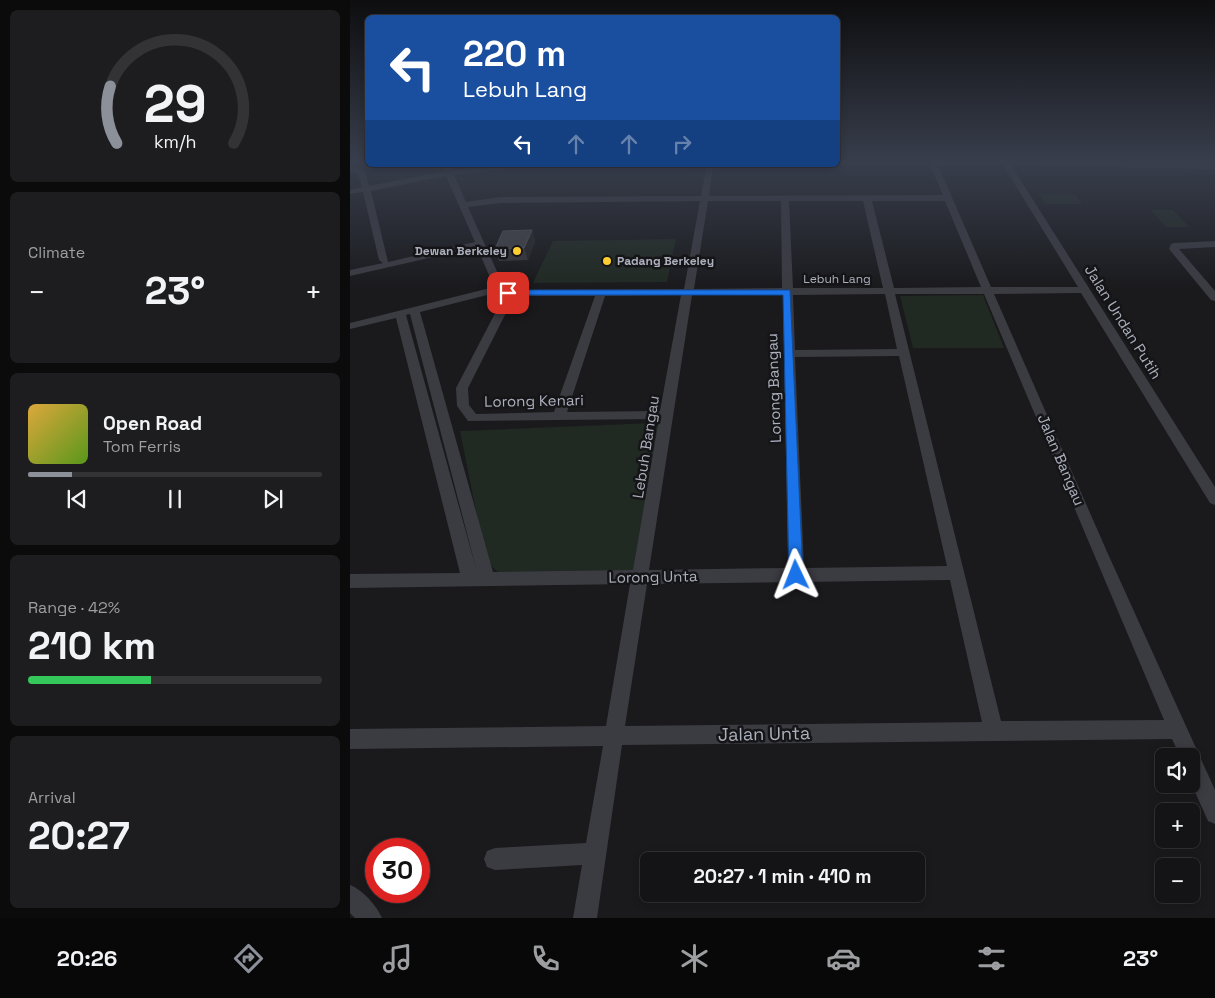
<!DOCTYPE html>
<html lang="en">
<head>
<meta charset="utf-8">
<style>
  :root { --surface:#141416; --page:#1d1d1f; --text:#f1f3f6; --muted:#9d9ea1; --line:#333335; --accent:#8c9099 }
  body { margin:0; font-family:"Space Grotesk",sans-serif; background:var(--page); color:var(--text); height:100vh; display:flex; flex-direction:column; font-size:19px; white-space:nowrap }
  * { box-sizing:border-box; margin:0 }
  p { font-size:16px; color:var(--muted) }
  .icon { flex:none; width:28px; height:28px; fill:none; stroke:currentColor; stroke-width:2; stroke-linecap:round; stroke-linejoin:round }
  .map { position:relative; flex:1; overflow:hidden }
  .sheet { display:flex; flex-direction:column; gap:10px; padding:10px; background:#0b0b0c; width:350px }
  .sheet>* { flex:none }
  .banner { position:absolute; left:15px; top:15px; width:475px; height:152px; border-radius:8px; box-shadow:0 2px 8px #0003,0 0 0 1px var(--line); background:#1a4fa0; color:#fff; overflow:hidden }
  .controls { position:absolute; left:805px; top:748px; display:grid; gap:10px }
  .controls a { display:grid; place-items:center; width:45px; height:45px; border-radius:8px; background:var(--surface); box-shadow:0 2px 8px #0003,0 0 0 1px var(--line); font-size:25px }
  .speed { position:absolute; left:15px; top:838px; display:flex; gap:10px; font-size:25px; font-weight:700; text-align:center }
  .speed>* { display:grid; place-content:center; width:65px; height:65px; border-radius:50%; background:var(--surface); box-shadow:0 2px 8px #0003,0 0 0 1px var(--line); line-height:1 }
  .speed .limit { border:8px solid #d22; background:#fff; color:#111 }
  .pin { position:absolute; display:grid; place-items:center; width:42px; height:42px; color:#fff; margin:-21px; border-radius:10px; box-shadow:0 2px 8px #0006 }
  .me { position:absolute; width:55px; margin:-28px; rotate:358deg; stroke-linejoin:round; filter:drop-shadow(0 0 4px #0008) }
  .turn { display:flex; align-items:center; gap:18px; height:105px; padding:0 15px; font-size:22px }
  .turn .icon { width:65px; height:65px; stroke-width:2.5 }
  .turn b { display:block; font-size:35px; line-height:42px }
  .lanes { display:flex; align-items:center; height:48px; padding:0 15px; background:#0003; justify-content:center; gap:25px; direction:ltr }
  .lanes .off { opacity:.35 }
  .big { font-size:38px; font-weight:700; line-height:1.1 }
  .sheet .card { flex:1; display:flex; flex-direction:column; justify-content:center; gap:8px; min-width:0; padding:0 18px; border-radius:8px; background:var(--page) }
  .sheet .dial { align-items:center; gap:0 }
  .dial svg { height:130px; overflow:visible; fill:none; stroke:var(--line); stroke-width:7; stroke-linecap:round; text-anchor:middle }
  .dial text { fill:var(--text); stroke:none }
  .song { display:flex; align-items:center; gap:15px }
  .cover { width:60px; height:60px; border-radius:8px; background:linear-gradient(135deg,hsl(40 70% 55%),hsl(90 70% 35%)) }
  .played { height:5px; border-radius:2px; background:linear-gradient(90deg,var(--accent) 15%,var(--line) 15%) }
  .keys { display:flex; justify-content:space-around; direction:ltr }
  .heat { display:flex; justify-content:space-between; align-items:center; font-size:28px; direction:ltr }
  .charge { height:8px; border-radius:4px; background:linear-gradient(90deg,#34c759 42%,var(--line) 0) }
  .trip { position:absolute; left:290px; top:852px; width:285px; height:50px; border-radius:8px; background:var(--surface); box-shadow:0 2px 8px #0003,0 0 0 1px var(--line); font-weight:700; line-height:50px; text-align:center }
  .menu { display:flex; height:80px; justify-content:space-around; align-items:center; background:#080809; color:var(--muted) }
  .menu .icon { width:35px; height:35px }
  .menu .selected { color:var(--accent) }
  .menu b { font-size:22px; color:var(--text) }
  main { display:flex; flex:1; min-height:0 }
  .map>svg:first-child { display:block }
  .green { fill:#202922 }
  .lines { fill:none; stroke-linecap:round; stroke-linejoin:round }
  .minor { fill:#3b3b42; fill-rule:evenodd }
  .wall { fill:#37363b }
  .shaded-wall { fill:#262529 }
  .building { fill:#434349; stroke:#54545b }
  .route { fill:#1a73e8; stroke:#114b97 }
  .poi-dot { fill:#fdcd32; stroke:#151518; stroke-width:2 }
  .labels { text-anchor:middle; stroke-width:5; stroke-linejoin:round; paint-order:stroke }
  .far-poi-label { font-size:12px; font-weight:bold; fill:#acb0bd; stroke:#151518; text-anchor:end }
  .far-street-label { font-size:12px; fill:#acb0bd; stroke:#151518 }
  .street-label { font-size:15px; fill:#acb0bd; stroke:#151518 }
  .near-street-label { font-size:18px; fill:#acb0bd; stroke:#151518 }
</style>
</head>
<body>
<main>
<section class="sheet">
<div class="card dial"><svg viewBox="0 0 100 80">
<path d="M14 69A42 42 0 1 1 86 69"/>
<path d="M14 69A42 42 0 0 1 10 34" stroke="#8c9099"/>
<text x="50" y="56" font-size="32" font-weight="700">29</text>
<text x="50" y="72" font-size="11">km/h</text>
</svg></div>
<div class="card"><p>Climate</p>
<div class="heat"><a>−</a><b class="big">23°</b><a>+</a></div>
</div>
<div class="card">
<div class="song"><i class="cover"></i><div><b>Open Road</b><p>Tom Ferris</p></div></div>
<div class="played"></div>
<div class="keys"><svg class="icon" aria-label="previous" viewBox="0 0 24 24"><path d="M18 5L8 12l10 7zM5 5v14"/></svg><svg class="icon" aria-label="pause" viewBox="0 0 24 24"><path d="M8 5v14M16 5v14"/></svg><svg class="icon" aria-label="next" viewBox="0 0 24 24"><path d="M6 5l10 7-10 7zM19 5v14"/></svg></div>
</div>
<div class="card"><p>Range · 42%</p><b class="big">210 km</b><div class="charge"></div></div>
<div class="card"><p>Arrival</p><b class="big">20:27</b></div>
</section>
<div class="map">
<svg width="865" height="918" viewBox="0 0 865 918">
  <rect width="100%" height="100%" fill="#1a1a1d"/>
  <g class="green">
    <polygon points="689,194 725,194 732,204 695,204"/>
    <polygon points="801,210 823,210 839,227 816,227"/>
    <polygon points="326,239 317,282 183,283 203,241"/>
    <polygon points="633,295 654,348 563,348 550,296"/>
    <polygon points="302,423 310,426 283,573 153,575 144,569 135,556 110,431"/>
  </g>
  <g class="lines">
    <g class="minor">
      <path d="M728,161l137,4v4l-204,-4 204,322v18l-5,-2 -129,-210 -87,1 114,260 107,236v34l-7,-3 -17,-38v-27h-11l-8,-17 -550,6 -25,173h-24l9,-53 -87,5 -8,-3 -3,-8 3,-8 8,-3 91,-5 17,-97 -253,3v-20l256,-3 24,-142 -280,4v-14l110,-1 -64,-255 -46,11v-6l144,-36 -17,-40 -127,29v-6l33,-7 -4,-3 -16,-68 -13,2v-4l12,-3 -4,-13 -8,-2v-5l15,4 4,15 75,-15 -1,-6h6l3,5 57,-5h222l-4,2h-14l-4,29 234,-1 -13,-30h-95h3v-3zM588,165h65l75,122h-87zM356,168l-5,28 -201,1 -34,5 -12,-27 59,-6zM96,176l29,66 -87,20 -17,-71zM350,201l-16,88 -171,1 -9,-3 -36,-80 32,-4zM358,201h73l1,87 -88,1zM439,201h74l20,87h-90zM522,201h73l36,86 -87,1zM149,292l13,4h83l-41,116 -78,2 -7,-9 -1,-17 42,-83h15l5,-3 -5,-3 -23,1 -46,88 1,18 11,15 191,-2 -26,151 -140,2 -73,-260zM535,294l12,55 -102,1 -2,-55zM545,294h89l180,426 -163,1zM331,295l-21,116 -93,1 38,-116zM342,295h91l5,273 -139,2zM60,314l67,258 -71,-257zM549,356l48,210 -143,2 -9,-211zM600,580l32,142 -357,4 22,-142z"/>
      <polygon points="865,241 865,247 829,249 865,291 865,301 861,300 819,249 821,244 824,243"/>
      <path d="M0,885c13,5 26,20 32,33h-27l-5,-5z"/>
    </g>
  </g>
  <polygon class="wall" points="182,230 185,242 178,260 149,261 145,249"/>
  <polygon class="shaded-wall" points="182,230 185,242 178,260 174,248"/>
  <polygon class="building" points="182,230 174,248 145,249 153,231"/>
  <linearGradient id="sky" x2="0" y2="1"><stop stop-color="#0e0e10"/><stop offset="0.56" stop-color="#383e4c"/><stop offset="1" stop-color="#383e4c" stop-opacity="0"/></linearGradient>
  <rect width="865" height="289" fill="url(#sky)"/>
  <polygon class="route" points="158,290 440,290 453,575 451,579 441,579 439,575 433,295 155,295 155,291"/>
  <g class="poi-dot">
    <circle cx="167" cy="251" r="5"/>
    <circle cx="257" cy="261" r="5"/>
  </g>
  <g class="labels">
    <g class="far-poi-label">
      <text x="157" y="255">Dewan Berkeley</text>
      <text x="267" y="265" text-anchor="start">Padang Berkeley</text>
    </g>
    <g class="far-street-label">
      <text x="487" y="283">Lebuh Lang</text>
    </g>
    <g class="street-label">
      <text transform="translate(773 322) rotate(58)" y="5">Jalan Undan Putih</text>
      <text transform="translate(424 388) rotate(-92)" y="5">Lorong Bangau</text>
      <text transform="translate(184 401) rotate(-1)" y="5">Lorong Kenari</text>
      <text transform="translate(296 447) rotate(-81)" y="5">Lebuh Bangau</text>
      <text transform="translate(711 460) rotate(67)" y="5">Jalan Bangau</text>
      <text transform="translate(303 577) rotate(-1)" y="5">Lorong Unta</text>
    </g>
    <g class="near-street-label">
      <text transform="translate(414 734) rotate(-1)" y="6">Jalan Unta</text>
    </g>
  </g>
</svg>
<div class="controls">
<a><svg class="icon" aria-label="sound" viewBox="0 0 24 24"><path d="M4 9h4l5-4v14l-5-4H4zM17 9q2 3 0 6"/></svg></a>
<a>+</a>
<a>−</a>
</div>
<div class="speed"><div class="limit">30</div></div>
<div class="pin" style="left:158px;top:293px;background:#d93025"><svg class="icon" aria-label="arrive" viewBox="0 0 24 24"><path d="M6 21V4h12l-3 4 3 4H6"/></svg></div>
<svg class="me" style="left:446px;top:575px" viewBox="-20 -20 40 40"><path d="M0-17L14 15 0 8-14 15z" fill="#1a73e8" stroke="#fff" stroke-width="4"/></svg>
<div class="trip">20:27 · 1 min · 410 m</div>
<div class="banner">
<div class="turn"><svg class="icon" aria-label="left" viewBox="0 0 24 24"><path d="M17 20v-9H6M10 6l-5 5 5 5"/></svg><div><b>220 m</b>Lebuh Lang</div></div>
<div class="lanes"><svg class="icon" aria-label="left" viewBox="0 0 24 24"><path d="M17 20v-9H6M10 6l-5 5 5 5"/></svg><svg class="icon off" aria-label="ahead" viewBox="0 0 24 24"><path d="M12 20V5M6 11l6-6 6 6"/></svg><svg class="icon off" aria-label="ahead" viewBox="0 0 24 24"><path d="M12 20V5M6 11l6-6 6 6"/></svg><svg class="icon off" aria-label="right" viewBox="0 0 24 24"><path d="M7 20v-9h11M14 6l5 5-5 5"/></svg></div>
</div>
</div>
</main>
<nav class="menu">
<b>20:26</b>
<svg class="icon selected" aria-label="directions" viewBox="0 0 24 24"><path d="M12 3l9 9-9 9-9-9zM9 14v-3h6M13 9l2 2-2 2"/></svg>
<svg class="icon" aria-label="music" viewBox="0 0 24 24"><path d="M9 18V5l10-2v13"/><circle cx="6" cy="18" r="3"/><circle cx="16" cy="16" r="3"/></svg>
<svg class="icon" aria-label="phone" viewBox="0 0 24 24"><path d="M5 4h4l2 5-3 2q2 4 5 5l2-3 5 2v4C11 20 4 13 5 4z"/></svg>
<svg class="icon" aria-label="climate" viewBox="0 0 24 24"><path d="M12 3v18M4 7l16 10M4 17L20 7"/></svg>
<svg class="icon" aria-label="car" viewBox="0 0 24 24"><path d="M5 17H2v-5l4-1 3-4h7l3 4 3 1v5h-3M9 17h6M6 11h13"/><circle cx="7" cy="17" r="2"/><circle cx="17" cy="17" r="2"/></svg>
<svg class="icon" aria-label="filters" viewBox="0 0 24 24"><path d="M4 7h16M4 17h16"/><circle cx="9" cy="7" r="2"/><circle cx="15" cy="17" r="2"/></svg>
<b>23°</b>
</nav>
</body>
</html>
